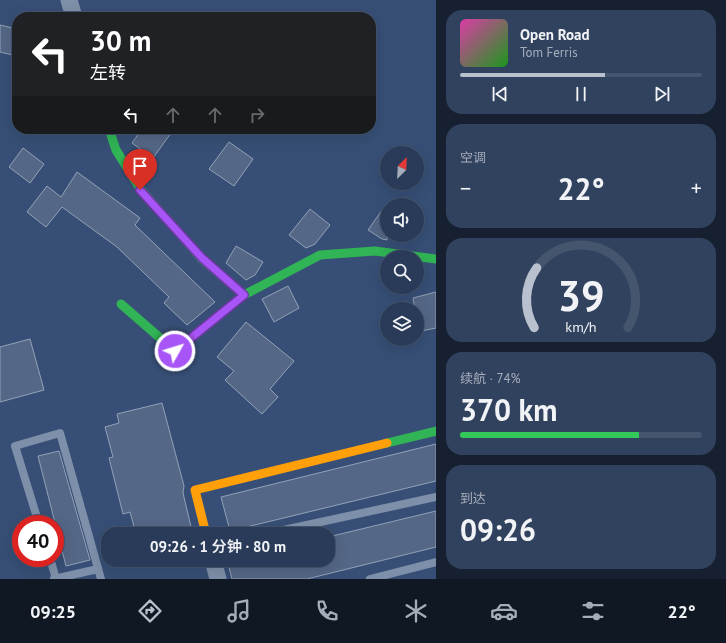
<!DOCTYPE html>
<html lang="zh">
<head>
<meta charset="utf-8">
<style>
  :root { --surface:#293b58; --page:#31425e; --text:#f1f3f6; --muted:#a5adba; --line:#45556e; --accent:#b9c1cf }
  body { margin:0; font-family:"PT Sans","Noto Sans SC",sans-serif; background:var(--page); color:var(--text); height:100vh; display:flex; flex-direction:column; font-size:15px; white-space:nowrap }
  * { box-sizing:border-box; margin:0 }
  p { font-size:13px; color:var(--muted) }
  .icon { flex:none; width:22px; height:22px; fill:none; stroke:currentColor; stroke-width:2; stroke-linecap:round; stroke-linejoin:round }
  .map { position:relative; flex:1; overflow:hidden }
  .details { display:flex; flex-direction:column; gap:10px; padding:10px; background:#172030; width:290px }
  .details>* { flex:none }
  .guide { position:absolute; left:12px; top:12px; width:364px; height:122px; border-radius:16px; box-shadow:0 4px 16px #0002,0 0 0 1px var(--line); background:#202124; color:#fff; overflow:hidden }
  .needle { width:26px; rotate:24deg }
  .buttons { position:absolute; left:380px; top:146px; display:grid; gap:8px }
  .buttons a { display:grid; place-items:center; width:44px; height:44px; border-radius:50%; background:var(--surface); box-shadow:0 4px 16px #0002,0 0 0 1px var(--line); font-size:20px }
  .speed { position:absolute; left:12px; top:515px; display:flex; gap:8px; font-size:20px; font-weight:700; text-align:center }
  .speed>* { display:grid; place-content:center; width:52px; height:52px; border-radius:50%; background:var(--surface); box-shadow:0 4px 16px #0002,0 0 0 1px var(--line); line-height:1 }
  .speed .limit { border:6px solid #d22; background:#fff; color:#111 }
  .pin { position:absolute; display:grid; place-items:center; width:34px; height:34px; color:#fff; margin:-41px -17px; border-radius:50% 50% 50% 0; rotate:-45deg; box-shadow:0 0 4px #0007 }
  .pin .icon { rotate:45deg }
  .me { position:absolute; width:44px; margin:-22px; rotate:51deg; stroke-linejoin:round; filter:drop-shadow(0 0 3px #0008) }
  .turn { display:flex; align-items:center; gap:14px; height:84px; padding:0 12px; font-size:18px }
  .turn .icon { width:52px; height:52px; stroke-width:2.5 }
  .turn b { display:block; font-size:28px; line-height:34px }
  .lanes { display:flex; align-items:center; height:38px; padding:0 12px; background:#0003; justify-content:center; gap:20px; direction:ltr }
  .lanes .off { opacity:.35 }
  .big { font-size:30px; font-weight:600; line-height:1.1 }
  .details .tile { flex:1; display:flex; flex-direction:column; justify-content:center; gap:6px; min-width:0; padding:0 14px; border-radius:16px; background:var(--page) }
  .details .dial { align-items:center; gap:0 }
  .dial svg { height:104px; overflow:visible; fill:none; stroke:var(--line); stroke-width:7; stroke-linecap:round; text-anchor:middle }
  .dial text { fill:var(--text); stroke:none }
  .song { display:flex; align-items:center; gap:12px }
  .cover { width:48px; height:48px; border-radius:6px; background:linear-gradient(135deg,hsl(320 70% 55%),hsl(120 70% 35%)) }
  .played { height:4px; border-radius:2px; background:linear-gradient(90deg,var(--accent) 60%,var(--line) 60%) }
  .keys { display:flex; justify-content:space-around; direction:ltr }
  .heat { display:flex; justify-content:space-between; align-items:center; font-size:22px; direction:ltr }
  .charge { height:6px; border-radius:3px; background:linear-gradient(90deg,#34c759 74%,var(--line) 0) }
  .trip { position:absolute; left:101px; top:527px; width:234px; height:40px; border-radius:16px; background:var(--surface); box-shadow:0 4px 16px #0002,0 0 0 1px var(--line); font-weight:600; line-height:40px; text-align:center }
  .tab-bar { display:flex; height:64px; justify-content:space-around; align-items:center; background:#101823; color:var(--muted) }
  .tab-bar .icon { width:28px; height:28px }
  .tab-bar .on { color:var(--accent) }
  .tab-bar b { font-size:18px; color:var(--text) }
  main { display:flex; flex:1; min-height:0 }
  .map>svg:first-child { display:block }
  .building { fill:#546786; stroke:#93a2b7 }
  .lines { fill:none; stroke-linecap:round; stroke-linejoin:round }
  .lane { stroke:#7e90a9; stroke-width:8 }
  .street { stroke:#7e90a9; stroke-width:17 }
  .fast { stroke:#30b455; stroke-width:9 }
  .slow { stroke:#ff9f0a; stroke-width:9 }
  .route-casing { stroke:#6d37a1; stroke-width:10 }
  .route { stroke:#a855f7; stroke-width:7 }
</style>
</head>
<body>
<main>
<div class="map">
<svg width="436" height="579" viewBox="0 0 436 579">
  <rect width="100%" height="100%" fill="#374f76"/>
  <g class="building">
    <polygon points="0,25 17,29 17,56 0,52"/>
    <polygon points="142,129 174,129 153,158 132,143"/>
    <polygon points="229,142 253,159 234,186 209,169"/>
    <polygon points="23,148 44,164 30,183 9,167"/>
    <polygon points="77,172 140,218 135,225 215,302 187,325 164,303 169,297 117,247 62,207 46,227 27,212 47,186 61,197"/>
    <polygon points="387,203 387,240 382,239 368,230"/>
    <polygon points="310,209 330,225 315,244 306,248 289,235"/>
    <polygon points="236,246 263,262 255,275 246,280 226,263"/>
    <polygon points="288,286 299,308 274,322 262,299"/>
    <polygon points="436,292 436,328 421,331 417,309 415,309 413,298"/>
    <polygon points="246,322 294,361 270,389 278,397 262,414 225,380 234,371 217,357"/>
    <polygon points="30,339 44,390 0,402 0,347"/>
    <polygon points="162,403 184,486 183,493 192,531 182,534 136,534 130,512 123,514 109,458 113,457 105,427 119,423 117,414"/>
    <polygon points="436,444 436,481 230,531 221,497"/>
    <polygon points="59,451 90,560 66,566 38,456"/>
    <polygon points="436,511 436,547 307,579 232,579 227,560 328,560 328,537"/>
  </g>
  <g class="lines">
    <g class="lane">
      <polyline points="39,524 15,446 60,433 101,579"/>
      <polyline points="265,534 436,497"/>
      <polyline points="50,558 56,579"/>
      <polyline points="54,579 98,569"/>
      <polyline points="370,579 436,562"/>
    </g>
    <g class="street">
      <polyline points="69,0 74,17"/>
      <polyline points="213,560 218,579"/>
    </g>
    <g class="fast">
      <polyline points="109,129 116,150 141,190 201,258 244,295 320,255 375,251 436,259"/>
      <polyline points="121,304 175,351 244,295"/>
      <polyline points="387,443 436,431"/>
    </g>
    <polyline class="slow" points="206,534 195,490 387,443"/>
  </g>
  <g class="lines">
    <g class="route-casing">
      <polyline id="route" points="140,190 202,258 244,295 175,351"/>
    </g>
    <use href="#route" class="route"/>
  </g>
</svg>
<div class="buttons">
<a><svg class="needle" viewBox="-14 -14 28 28"><path d="M0-13l5 13h-10z" fill="#e53935"/><path d="M0 13l5-13h-10z" fill="#a5adba"/></svg></a>
<a><svg class="icon" aria-label="sound" viewBox="0 0 24 24"><path d="M4 9h4l5-4v14l-5-4H4zM17 9q2 3 0 6"/></svg></a>
<a><svg class="icon" aria-label="search" viewBox="0 0 24 24"><circle cx="10" cy="10" r="6"/><path d="M15 15l6 6"/></svg></a>
<a><svg class="icon" aria-label="layers" viewBox="0 0 24 24"><path d="M12 4l9 5-9 5-9-5zM3 14l9 5 9-5"/></svg></a>
</div>
<div class="speed"><div class="limit">40</div></div>
<div class="pin" style="left:140px;top:190px;background:#d93025"><svg class="icon" aria-label="arrive" viewBox="0 0 24 24"><path d="M6 21V4h12l-3 4 3 4H6"/></svg></div>
<svg class="me" style="left:175px;top:351px" viewBox="-20 -20 40 40"><circle r="17" fill="#a855f7" stroke="#fff" stroke-width="3"/><path d="M0-11L8 9 0 5-8 9z" fill="#fff"/></svg>
<div class="trip">09:26 · 1 分钟 · 80 m</div>
<div class="guide">
<div class="turn"><svg class="icon" aria-label="left" viewBox="0 0 24 24"><path d="M17 20v-9H6M10 6l-5 5 5 5"/></svg><div><b>30 m</b>左转</div></div>
<div class="lanes"><svg class="icon" aria-label="left" viewBox="0 0 24 24"><path d="M17 20v-9H6M10 6l-5 5 5 5"/></svg><svg class="icon off" aria-label="ahead" viewBox="0 0 24 24"><path d="M12 20V5M6 11l6-6 6 6"/></svg><svg class="icon off" aria-label="ahead" viewBox="0 0 24 24"><path d="M12 20V5M6 11l6-6 6 6"/></svg><svg class="icon off" aria-label="right" viewBox="0 0 24 24"><path d="M7 20v-9h11M14 6l5 5-5 5"/></svg></div>
</div>
</div>
<section class="details">
<div class="tile">
<div class="song"><i class="cover"></i><div><b>Open Road</b><p>Tom Ferris</p></div></div>
<div class="played"></div>
<div class="keys"><svg class="icon" aria-label="previous" viewBox="0 0 24 24"><path d="M18 5L8 12l10 7zM5 5v14"/></svg><svg class="icon" aria-label="pause" viewBox="0 0 24 24"><path d="M8 5v14M16 5v14"/></svg><svg class="icon" aria-label="next" viewBox="0 0 24 24"><path d="M6 5l10 7-10 7zM19 5v14"/></svg></div>
</div>
<div class="tile"><p>空调</p>
<div class="heat"><a>−</a><b class="big">22°</b><a>+</a></div>
</div>
<div class="tile dial"><svg viewBox="0 0 100 80">
<path d="M14 69A42 42 0 1 1 86 69"/>
<path d="M14 69A42 42 0 0 1 16 23" stroke="#b9c1cf"/>
<text x="50" y="56" font-size="32" font-weight="700">39</text>
<text x="50" y="72" font-size="11">km/h</text>
</svg></div>
<div class="tile"><p>续航 · 74%</p><b class="big">370 km</b><div class="charge"></div></div>
<div class="tile"><p>到达</p><b class="big">09:26</b></div>
</section>
</main>
<nav class="tab-bar">
<b>09:25</b>
<svg class="icon on" aria-label="directions" viewBox="0 0 24 24"><path d="M12 3l9 9-9 9-9-9zM9 14v-3h6M13 9l2 2-2 2"/></svg>
<svg class="icon" aria-label="music" viewBox="0 0 24 24"><path d="M9 18V5l10-2v13"/><circle cx="6" cy="18" r="3"/><circle cx="16" cy="16" r="3"/></svg>
<svg class="icon" aria-label="phone" viewBox="0 0 24 24"><path d="M5 4h4l2 5-3 2q2 4 5 5l2-3 5 2v4C11 20 4 13 5 4z"/></svg>
<svg class="icon" aria-label="climate" viewBox="0 0 24 24"><path d="M12 3v18M4 7l16 10M4 17L20 7"/></svg>
<svg class="icon" aria-label="car" viewBox="0 0 24 24"><path d="M5 17H2v-5l4-1 3-4h7l3 4 3 1v5h-3M9 17h6M6 11h13"/><circle cx="7" cy="17" r="2"/><circle cx="17" cy="17" r="2"/></svg>
<svg class="icon" aria-label="filters" viewBox="0 0 24 24"><path d="M4 7h16M4 17h16"/><circle cx="9" cy="7" r="2"/><circle cx="15" cy="17" r="2"/></svg>
<b>22°</b>
</nav>
</body>
</html>
